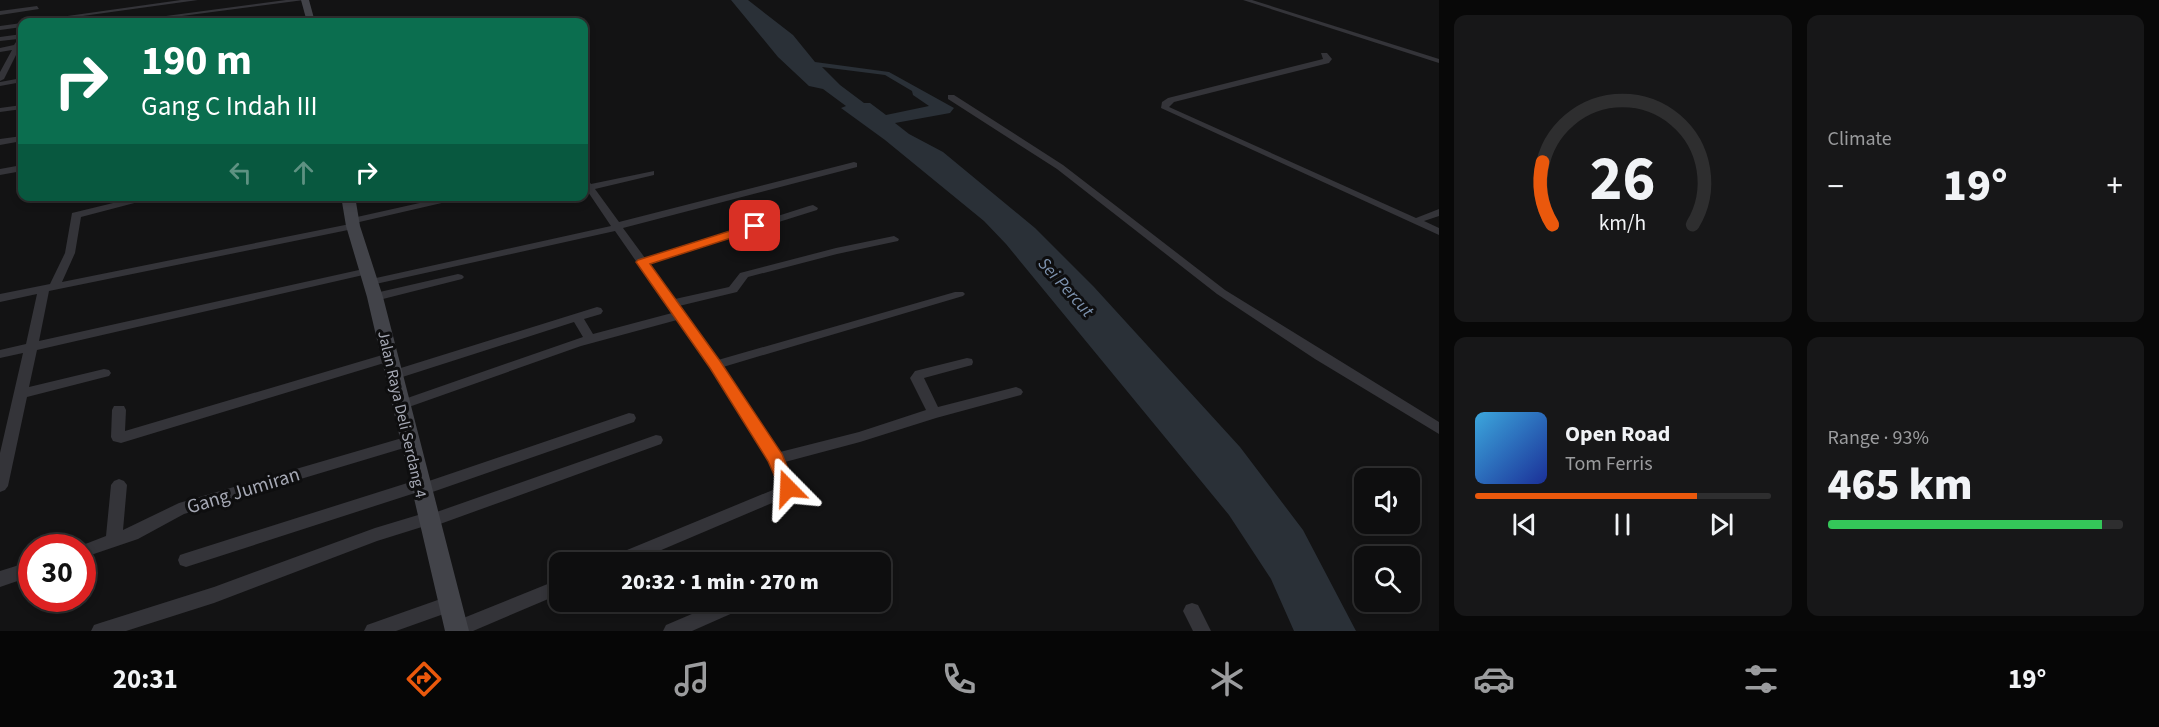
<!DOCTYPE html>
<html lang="en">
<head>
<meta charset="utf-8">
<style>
  :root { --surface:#0e0e0f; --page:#171718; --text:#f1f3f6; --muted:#9b9c9e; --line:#2e2e2f; --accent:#ea580c }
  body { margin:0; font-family:"Source Sans 3",sans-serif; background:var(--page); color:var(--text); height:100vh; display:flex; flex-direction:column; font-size:22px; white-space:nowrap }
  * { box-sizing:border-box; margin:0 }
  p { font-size:20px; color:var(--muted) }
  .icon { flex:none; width:33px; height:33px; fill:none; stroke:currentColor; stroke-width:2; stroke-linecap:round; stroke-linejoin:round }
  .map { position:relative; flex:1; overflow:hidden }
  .details { display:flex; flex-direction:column; gap:15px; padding:15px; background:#080808; width:720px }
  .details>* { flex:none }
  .top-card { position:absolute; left:18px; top:18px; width:570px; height:183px; border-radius:12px; box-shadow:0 3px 9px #0003,0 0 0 2px var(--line); background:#0b6e4f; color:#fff; overflow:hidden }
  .fabs { position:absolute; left:1354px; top:468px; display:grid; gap:12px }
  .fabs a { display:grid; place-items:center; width:66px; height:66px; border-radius:12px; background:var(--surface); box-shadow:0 3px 9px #0003,0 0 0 2px var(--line); font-size:30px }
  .speed { position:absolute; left:18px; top:534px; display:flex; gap:12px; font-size:30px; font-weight:700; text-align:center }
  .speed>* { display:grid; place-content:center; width:78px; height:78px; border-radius:50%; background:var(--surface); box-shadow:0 3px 9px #0003,0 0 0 2px var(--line); line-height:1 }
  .speed .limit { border:9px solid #d22; background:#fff; color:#111 }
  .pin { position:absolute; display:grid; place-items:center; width:51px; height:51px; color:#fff; margin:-26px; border-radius:12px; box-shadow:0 3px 9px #0006 }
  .me { position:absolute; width:66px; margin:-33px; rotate:339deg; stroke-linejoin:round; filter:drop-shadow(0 0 4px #0008) }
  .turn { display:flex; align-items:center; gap:21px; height:126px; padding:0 24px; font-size:27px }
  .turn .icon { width:78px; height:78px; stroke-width:2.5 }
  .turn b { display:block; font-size:42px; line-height:51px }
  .lanes { display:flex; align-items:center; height:57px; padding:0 24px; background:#0003; justify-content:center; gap:30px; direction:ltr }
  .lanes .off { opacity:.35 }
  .big { font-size:45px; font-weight:800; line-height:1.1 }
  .details .card { flex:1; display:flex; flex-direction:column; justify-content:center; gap:9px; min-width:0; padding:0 21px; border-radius:12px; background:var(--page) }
  .details .dial { align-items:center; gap:0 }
  .dial svg { height:156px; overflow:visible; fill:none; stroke:var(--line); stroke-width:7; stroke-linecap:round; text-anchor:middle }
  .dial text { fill:var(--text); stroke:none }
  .song { display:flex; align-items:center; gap:18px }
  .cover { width:72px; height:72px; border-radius:9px; background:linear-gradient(135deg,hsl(200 70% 55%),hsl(230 70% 35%)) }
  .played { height:6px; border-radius:3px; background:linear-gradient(90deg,var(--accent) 75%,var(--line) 75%) }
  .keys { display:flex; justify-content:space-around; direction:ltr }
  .heat { display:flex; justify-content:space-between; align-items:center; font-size:33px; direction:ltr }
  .charge { height:9px; border-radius:4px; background:linear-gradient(90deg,#34c759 93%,var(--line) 0) }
  .details .tiles { flex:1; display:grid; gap:15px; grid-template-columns:repeat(2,1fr) }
  .trip { position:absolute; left:549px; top:552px; width:342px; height:60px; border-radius:12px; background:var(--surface); box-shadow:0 3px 9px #0003,0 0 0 2px var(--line); font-weight:800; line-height:60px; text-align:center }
  .tab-bar { display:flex; height:96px; justify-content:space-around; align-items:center; background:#060606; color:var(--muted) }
  .tab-bar .icon { width:42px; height:42px }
  .tab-bar .selected { color:var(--accent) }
  .tab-bar b { font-size:27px; color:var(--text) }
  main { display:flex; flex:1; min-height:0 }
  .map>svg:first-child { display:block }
  .water { fill:#2a3037; fill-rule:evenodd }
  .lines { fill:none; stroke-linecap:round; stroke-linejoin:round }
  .street { fill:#343439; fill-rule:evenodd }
  .secondary { fill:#424349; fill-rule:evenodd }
  .route { fill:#ea580c; stroke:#983908; stroke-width:1.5 }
  .labels { text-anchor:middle; stroke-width:6; stroke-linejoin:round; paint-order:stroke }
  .street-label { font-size:16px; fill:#a5a8b4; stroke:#0e0e0f }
  .water-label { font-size:18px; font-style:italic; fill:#7d92ae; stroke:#0e0e0f }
  .near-street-label { font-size:20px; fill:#a5a8b4; stroke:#0e0e0f }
</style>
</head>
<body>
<main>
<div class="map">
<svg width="1439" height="631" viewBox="0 0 1439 631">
  <rect width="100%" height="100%" fill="#131314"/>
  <path class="water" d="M731,0h17l45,35 22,27 74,10 65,36 -4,5 -55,10 14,11 34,18 92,76 59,59 146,160 63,83 53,101h-62l-23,-52 -42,-64 -223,-271 -22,-23 -99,-81 -44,-32 5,-2 -23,-17 -14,-3 -31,-29zM822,67l63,8 27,16 1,4 16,11 -43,9 -16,-12h-6l-24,-18z"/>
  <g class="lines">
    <g class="street">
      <polygon points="181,0 198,0 39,22 25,22"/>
      <polygon points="286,0 304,0 136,22 121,22"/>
      <polygon points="1243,0 1252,0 1439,59 1439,63"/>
      <polygon points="37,6 39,9 0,15 0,11"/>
      <polygon points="347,19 350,21 349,22 338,22"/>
      <polygon points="22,23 22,27 0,30 0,26"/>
      <polygon points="22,34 22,43 4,79 0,81 0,72 12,50 0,52 0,48 14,45 18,39 0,41 0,37"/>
      <polygon points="1321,53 1327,53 1332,59 1329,63 1174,102 1169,107 1416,218 1439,209 1439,216 1424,221 1439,228 1439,235 1161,108 1162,102 1168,98 1323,59"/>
      <polygon points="22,78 22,82 0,86 0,82"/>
      <polygon points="948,95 954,95 1063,165 1225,290 1439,422 1439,434 1315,359 1217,294 1057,169 948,99"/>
      <polygon points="22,105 22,109 0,112 0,108"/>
      <polygon points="22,136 22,141 0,145 0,139"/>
      <path d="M854,162l3,1v4l-234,61 22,30 164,-52 4,-1 5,3 -1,2 -168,53 26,36 54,-12 11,-14 96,-25 58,-12 5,3 -1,2 -61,13 -89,23 -11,15 -58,14 39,54 237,-68h8l2,2 -2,2 -240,71 57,85 79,-20 67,-22 -16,-32 5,-7 52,-13 5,1 1,3 -1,3 -48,13 14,29 78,-20 5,2 2,3 -2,3 -85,23 -76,24 -75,20 11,23 -5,10 -158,67h-25l2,-5 170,-70v-2c-26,-59 -67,-113 -103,-165l-96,26 -175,62h-10l-2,-3 2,-3 187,-65 -9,-15 -181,58 -5,-2 -2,-3 2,-3 209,-65 4,1 2,3 -2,3 -17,5 9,15 79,-21 -57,-82 -244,54 -4,-1 -2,-2 2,-2 244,-54 -27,-40v-9l3,1 4,6 63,-13v4l-59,14 24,33z"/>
      <polygon points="22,165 22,171 0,175 0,169"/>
      <polygon points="142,196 161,196 81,217 75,253 62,282 350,224 347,221 348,219 451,196 472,196 355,223 358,226 353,229 49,291 39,341 368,268 374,271 372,273 37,350 29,387 104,369 109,370 111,373 109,376 27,397 8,486 5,490 0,492 0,453 23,353 0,358 0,350 26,344 37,294 0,302 0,294 50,284 65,253 72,213"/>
      <polygon points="458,274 462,275 464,277 462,279 375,301 369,297 371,294"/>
      <polygon points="389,353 395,357 394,360 121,443 113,441 111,437 112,410 114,406 124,406 126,410 125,431"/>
      <polygon points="629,413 634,414 636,418 634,422 421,496 415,493 186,567 180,565 178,560 180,555 186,553 420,479 426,482"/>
      <polygon points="656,435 661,436 663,440 661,444 429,528 425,526 377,541 214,603 126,631 91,631 94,625 100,623 214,587 375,528 428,512 431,514"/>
      <polygon points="409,436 414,437 416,441 414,445 184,514 138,539 82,558 82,548 75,548 106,536 111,485 114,481 119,479 124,481 127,485 123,530 179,503"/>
      <polygon points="32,561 32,576 0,587 0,571"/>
      <polygon points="560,579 560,594 473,631 449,631 451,623"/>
      <polygon points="449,596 455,598 458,604 455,610 396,631 364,631 367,625"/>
      <polygon points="720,602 747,602 744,608 692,631 663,631 666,625"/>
      <polygon points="1192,603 1198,605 1211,631 1193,631 1183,611 1186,605"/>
    </g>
    <g class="secondary">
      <polygon points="301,0 309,0 315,22 307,22"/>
      <polygon points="341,196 355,196 360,226 383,297 469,631 445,631 367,297 346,226"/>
    </g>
  </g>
  <polygon class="route" points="755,223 759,224 759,229 650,264 720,361 782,454 796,488 794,493 788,495 782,493 768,461 710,368 636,262 638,260"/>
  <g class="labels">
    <g class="street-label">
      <text transform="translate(403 414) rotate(77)" y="6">Jalan Raya Deli Serdang 4</text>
    </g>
    <g class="water-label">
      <text transform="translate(1066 287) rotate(48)" y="6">Sei Percut</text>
    </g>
    <g class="near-street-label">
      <text transform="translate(243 490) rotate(-17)" y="7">Gang Jumiran</text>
    </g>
  </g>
</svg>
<div class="fabs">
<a><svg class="icon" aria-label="sound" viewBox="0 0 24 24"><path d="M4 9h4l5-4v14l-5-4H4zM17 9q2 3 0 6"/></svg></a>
<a><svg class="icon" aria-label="search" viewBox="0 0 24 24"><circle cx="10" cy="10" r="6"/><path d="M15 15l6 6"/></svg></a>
</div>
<div class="speed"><div class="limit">30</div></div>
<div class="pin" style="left:755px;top:226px;background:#d93025"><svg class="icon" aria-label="arrive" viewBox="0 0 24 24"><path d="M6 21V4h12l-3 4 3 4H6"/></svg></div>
<svg class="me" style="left:788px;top:488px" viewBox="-20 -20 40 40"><path d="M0-17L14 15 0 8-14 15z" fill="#ea580c" stroke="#fff" stroke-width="4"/></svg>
<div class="trip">20:32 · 1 min · 270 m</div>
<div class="top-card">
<div class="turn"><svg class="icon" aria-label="right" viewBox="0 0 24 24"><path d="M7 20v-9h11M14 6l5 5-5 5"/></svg><div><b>190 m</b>Gang C Indah III</div></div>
<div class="lanes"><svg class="icon off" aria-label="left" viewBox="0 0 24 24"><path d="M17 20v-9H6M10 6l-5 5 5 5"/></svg><svg class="icon off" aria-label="ahead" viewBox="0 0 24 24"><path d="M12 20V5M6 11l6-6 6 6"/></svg><svg class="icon" aria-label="right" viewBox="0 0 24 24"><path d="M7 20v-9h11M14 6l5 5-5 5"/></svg></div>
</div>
</div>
<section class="details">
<div class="tiles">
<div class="card dial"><svg viewBox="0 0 100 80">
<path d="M14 69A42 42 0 1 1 86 69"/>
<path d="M14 69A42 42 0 0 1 9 37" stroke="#ea580c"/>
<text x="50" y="56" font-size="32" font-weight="700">26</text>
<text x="50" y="72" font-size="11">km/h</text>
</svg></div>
<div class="card"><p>Climate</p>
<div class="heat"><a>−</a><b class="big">19°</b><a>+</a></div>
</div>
<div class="card">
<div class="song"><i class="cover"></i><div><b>Open Road</b><p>Tom Ferris</p></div></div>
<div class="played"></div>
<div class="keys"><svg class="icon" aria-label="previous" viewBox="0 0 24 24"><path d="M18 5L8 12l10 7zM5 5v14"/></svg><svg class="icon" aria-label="pause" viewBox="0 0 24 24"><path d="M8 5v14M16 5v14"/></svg><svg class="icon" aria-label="next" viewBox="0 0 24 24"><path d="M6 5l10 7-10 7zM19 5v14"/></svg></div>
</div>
<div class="card"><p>Range · 93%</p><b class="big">465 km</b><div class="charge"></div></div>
</div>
</section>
</main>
<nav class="tab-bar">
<b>20:31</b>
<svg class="icon selected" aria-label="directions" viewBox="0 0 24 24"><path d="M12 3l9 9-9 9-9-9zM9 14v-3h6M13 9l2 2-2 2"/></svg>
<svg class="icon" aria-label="music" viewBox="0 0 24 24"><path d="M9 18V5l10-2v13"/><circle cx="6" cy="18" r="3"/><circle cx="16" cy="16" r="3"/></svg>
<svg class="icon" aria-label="phone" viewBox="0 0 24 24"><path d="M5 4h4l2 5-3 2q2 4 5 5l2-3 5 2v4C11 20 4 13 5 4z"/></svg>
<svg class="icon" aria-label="climate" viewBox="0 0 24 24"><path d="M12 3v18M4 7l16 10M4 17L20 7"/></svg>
<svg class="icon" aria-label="car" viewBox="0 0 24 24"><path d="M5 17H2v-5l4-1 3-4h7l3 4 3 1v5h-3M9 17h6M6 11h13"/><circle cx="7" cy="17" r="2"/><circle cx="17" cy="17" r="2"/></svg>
<svg class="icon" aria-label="filters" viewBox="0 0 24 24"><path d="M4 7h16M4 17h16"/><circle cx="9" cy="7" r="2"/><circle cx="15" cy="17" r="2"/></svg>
<b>19°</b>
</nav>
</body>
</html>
